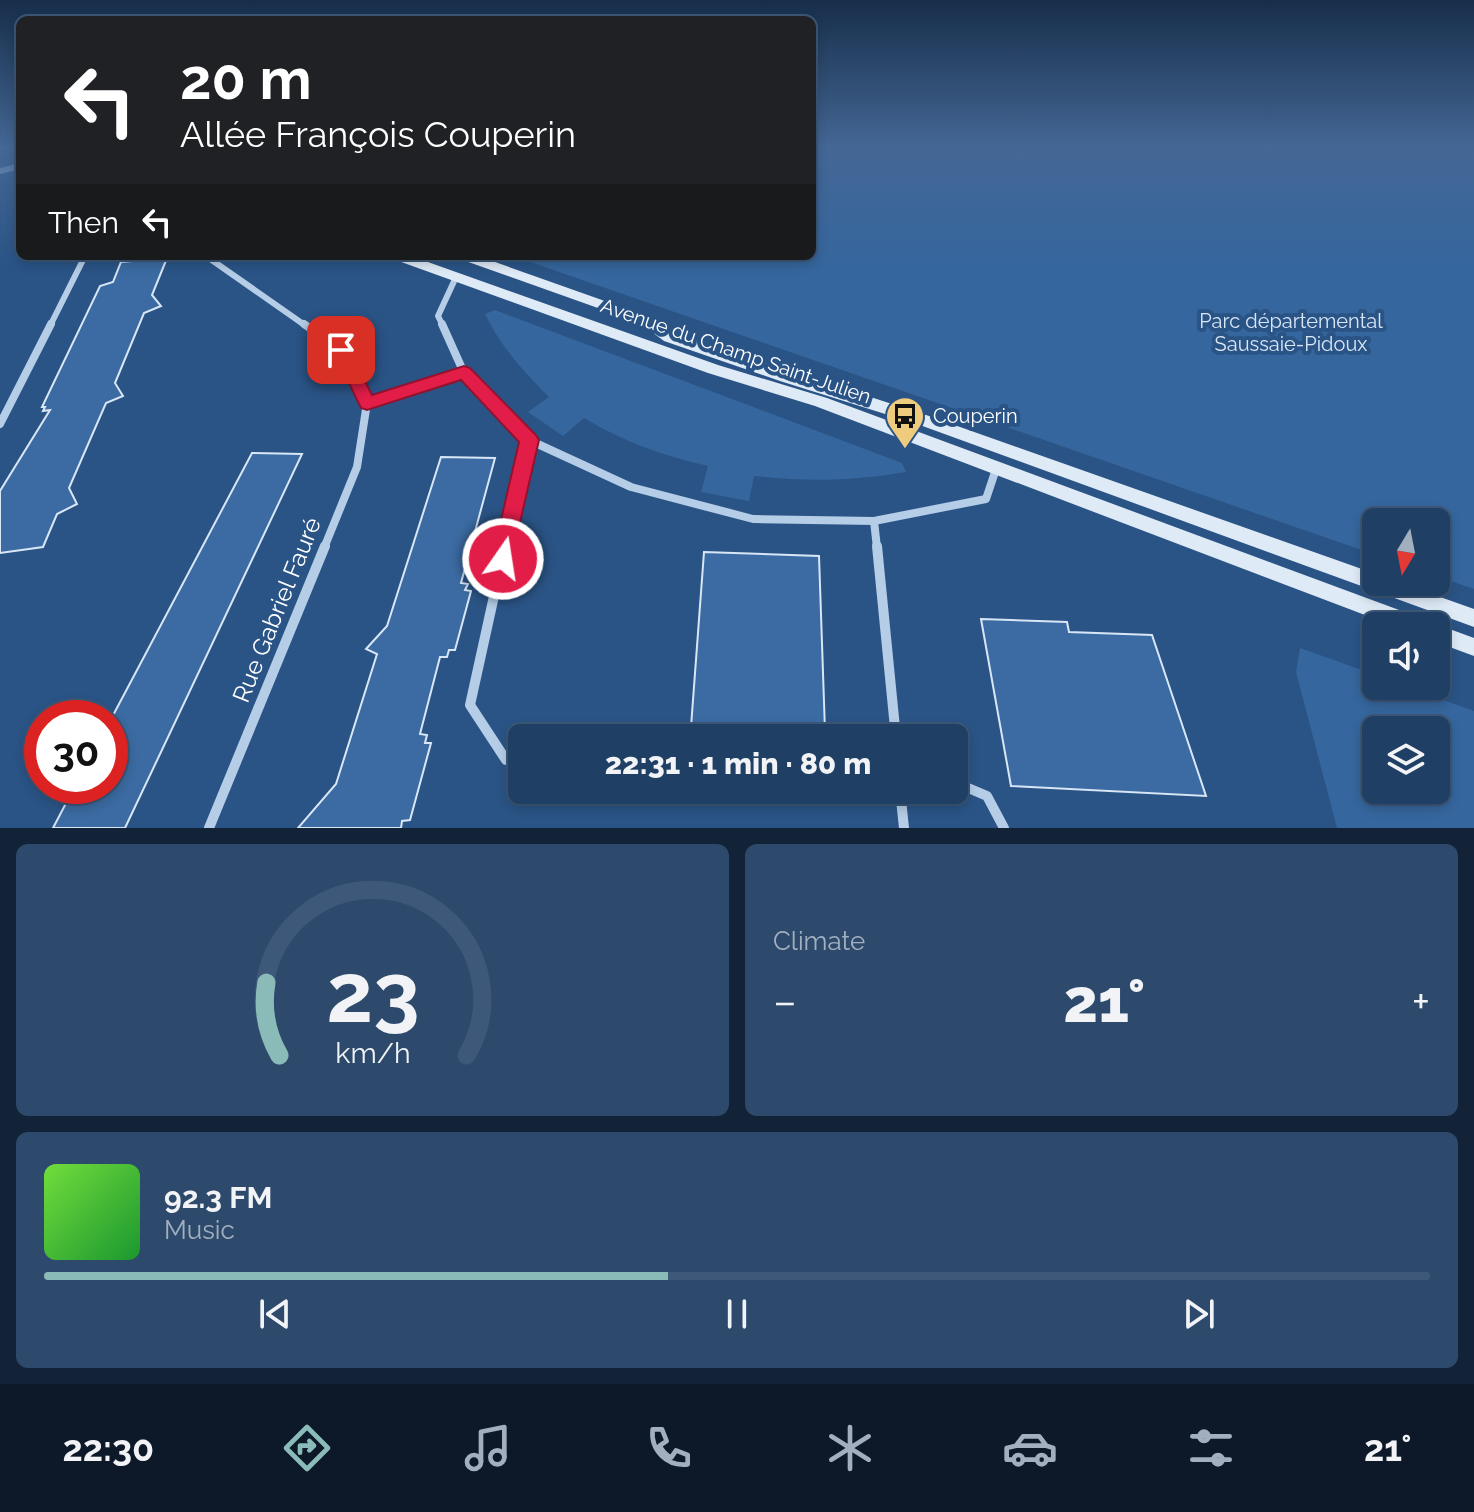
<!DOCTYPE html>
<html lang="en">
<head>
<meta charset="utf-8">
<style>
  :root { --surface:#203f64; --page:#2d4a6d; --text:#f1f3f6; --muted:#a2afbf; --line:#3d5878; --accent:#8bbbb9 }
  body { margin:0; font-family:Raleway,sans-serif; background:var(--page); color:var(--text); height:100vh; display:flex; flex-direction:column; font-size:30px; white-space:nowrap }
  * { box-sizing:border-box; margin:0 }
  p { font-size:26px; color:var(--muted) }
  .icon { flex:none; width:44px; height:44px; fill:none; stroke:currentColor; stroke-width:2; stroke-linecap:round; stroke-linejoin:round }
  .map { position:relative; height:828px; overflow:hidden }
  .details { display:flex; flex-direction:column; gap:16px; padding:16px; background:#122337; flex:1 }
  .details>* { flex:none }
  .top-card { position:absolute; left:16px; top:16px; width:800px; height:244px; border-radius:12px; box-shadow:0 4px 12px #0003,0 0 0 2px var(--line); background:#202124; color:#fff; overflow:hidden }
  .needle { width:52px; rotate:190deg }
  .fabs { position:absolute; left:1362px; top:508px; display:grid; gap:16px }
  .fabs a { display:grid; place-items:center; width:88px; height:88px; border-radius:12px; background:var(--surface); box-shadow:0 4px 12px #0003,0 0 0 2px var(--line); font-size:40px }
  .speed { position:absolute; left:24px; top:700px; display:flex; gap:16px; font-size:40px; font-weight:700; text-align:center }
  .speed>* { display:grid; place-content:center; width:104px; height:104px; border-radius:50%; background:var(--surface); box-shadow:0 4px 12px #0003,0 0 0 2px var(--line); line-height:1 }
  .speed .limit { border:12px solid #d22; background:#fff; color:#111 }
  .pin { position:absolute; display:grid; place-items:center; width:68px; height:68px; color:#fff; margin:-34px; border-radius:16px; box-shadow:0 4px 12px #0006 }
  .me { position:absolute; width:88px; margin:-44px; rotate:13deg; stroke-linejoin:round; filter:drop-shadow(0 0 6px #0008) }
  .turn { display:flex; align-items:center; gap:28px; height:168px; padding:0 32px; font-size:36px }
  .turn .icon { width:104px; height:104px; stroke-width:2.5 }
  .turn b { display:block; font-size:56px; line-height:68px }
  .then { display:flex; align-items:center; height:76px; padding:0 32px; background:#0003; gap:16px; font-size:30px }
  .big { font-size:60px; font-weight:800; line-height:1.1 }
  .details .card { flex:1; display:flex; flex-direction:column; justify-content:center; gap:12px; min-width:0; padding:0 28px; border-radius:12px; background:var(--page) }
  .details .dial { align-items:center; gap:0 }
  .dial svg { height:208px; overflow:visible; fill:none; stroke:var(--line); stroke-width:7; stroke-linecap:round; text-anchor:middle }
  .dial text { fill:var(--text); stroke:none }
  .song { display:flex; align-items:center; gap:24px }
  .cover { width:96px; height:96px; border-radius:12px; background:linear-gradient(135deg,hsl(100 70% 55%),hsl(130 70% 35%)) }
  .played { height:8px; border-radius:4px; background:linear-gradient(90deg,var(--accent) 45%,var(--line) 45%) }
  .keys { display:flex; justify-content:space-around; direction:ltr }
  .heat { display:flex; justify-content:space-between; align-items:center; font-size:44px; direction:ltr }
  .details .tiles { flex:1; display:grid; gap:16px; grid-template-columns:1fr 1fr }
  .card:last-child { grid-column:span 2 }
  .trip { position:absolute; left:508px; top:724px; width:460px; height:80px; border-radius:12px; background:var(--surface); box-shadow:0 4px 12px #0003,0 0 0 2px var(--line); font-weight:800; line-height:80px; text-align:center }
  .dock { display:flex; height:128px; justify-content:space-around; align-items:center; background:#0d1928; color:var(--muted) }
  .dock .icon { width:56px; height:56px }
  .dock .current { color:var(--accent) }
  .dock b { font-size:36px; color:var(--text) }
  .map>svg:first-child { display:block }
  .green { fill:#35669d; fill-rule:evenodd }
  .building { fill:#3b6ba2; stroke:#d8e6f6; stroke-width:2 }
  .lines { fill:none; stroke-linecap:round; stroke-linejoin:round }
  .minor-far2 { stroke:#b5cde7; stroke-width:6 }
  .minor-far1 { stroke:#b5cde7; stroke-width:8 }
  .minor { stroke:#b5cde7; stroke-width:10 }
  .tertiary { fill:#b5cde7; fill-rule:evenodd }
  .secondary { fill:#dfeaf7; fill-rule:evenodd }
  .route { fill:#e11d48; stroke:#92132f; stroke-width:2 }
  .labels { text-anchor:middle; stroke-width:8; stroke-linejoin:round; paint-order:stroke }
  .park-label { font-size:20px; fill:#d8e6f6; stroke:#2a5486 }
  .street-label { font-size:20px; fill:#fff; stroke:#2a5486 }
  .poi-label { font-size:20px; fill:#fff; stroke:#2a5486; text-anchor:start }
  .near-street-label { font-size:24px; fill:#fff; stroke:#2a5486 }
</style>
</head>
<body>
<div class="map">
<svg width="1474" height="828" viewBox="0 0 1474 828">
  <rect width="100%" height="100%" fill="#2a5486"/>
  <g class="green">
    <polygon points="812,149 1474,149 1474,589 1436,576 1436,522 1376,522 1376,555 513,256 812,256"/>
    <path d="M495,310l407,153 4,9c-52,9 -100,10 -152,4l-5,25 -48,-9 7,-26c-44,-10 -86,-25 -124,-48l-21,18 -35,-24 21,-15c-26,-26 -48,-50 -64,-83z"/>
    <path d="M1300,648l76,27v11h29l69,25v117h-137l-41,-156zM1436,730v60h-60v-60z"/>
  </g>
  <g class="building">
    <polygon points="167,258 152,295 161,306 144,313 115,383 123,396 106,403 69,488 77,504 57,514 43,547 0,553 0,491 50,410 43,411 45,407 42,407 100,286 113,282 121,262"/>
    <polygon points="252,453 302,454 125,828 53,828 75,786 110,786 110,721"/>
    <polygon points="441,457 495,458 461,583 468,584 465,590 471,591 455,650 449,650 447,657 440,657 420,734 427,735 425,743 431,743 410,820 402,821 401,828 298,828 336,784 377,654 366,649 387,626"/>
    <polygon points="704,552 819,556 825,731 691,727"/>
    <polygon points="981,619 1067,622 1069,632 1152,635 1206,796 1011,786"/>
  </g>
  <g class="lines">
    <g class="minor-far2">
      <polyline points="206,256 306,326"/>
      <polyline points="50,326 85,256"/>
      <polyline points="443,326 438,316 456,277"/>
    </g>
    <g class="minor-far1">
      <polyline points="304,324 341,350 367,403 357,467 324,548"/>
      <polyline points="442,324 464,373 529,440 631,487 753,519 874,521 986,499 996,469"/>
      <polyline points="367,403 464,373"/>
      <polyline points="0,424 51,324"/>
      <polyline points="874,521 877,548"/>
      <polyline points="505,548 529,440"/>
    </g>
    <g class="minor">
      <polyline points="505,546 470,705 506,760 522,760"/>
      <polyline points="877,546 896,738"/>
      <polyline points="954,782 987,796 1004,828"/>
      <polyline points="900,790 904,828"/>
      <polyline points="209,828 325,546"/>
    </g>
    <polygon class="tertiary" points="20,163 20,169 0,174 0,168"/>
    <g class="secondary">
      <polygon points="391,256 411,256 718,365 827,398 1418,617 1425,620 1428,626 1394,626 815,406 708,373 393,259"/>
      <polygon points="458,256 478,256 650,317 674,333 929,416 1376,574 1376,582 1398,582 1474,609 1474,627 917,424 780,381 664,341 640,323 460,259"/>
      <polygon points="1436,624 1474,638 1474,656 1436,642 1436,626 1430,626"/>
    </g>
  </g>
  <linearGradient id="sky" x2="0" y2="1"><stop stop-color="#172e4a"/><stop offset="0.56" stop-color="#446795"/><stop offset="1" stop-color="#446795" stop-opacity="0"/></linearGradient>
  <rect width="1474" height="265" fill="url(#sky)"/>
  <polygon class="route" points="341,344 347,346 372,395 464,366 470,368 536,435 539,440 510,566 503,569 495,566 492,559 519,442 461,380 367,410 361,408 333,350"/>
  <defs>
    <g id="bus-pin" transform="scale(2)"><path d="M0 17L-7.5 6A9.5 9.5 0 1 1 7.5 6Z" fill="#eecb7d" stroke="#2a5486"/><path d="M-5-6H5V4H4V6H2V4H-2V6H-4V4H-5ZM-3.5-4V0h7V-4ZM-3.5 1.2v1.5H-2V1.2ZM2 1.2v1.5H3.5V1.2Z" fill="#111"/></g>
  </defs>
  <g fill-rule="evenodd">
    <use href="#bus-pin" x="905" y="416"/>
  </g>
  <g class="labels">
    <g class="park-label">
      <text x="1291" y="328">Parc départemental<tspan x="1291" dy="23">Saussaie-Pidoux</tspan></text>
    </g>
    <g class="street-label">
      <text transform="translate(736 351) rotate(19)" y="7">Avenue du Champ Saint-Julien</text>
    </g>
    <g class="poi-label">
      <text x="933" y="423">Couperin</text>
    </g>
    <g class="near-street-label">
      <text transform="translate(277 610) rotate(-68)" y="8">Rue Gabriel Fauré</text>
    </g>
  </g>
</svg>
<div class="fabs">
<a><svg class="needle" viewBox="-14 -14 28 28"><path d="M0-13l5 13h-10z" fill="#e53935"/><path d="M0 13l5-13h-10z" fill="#a2afbf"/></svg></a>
<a><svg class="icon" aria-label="sound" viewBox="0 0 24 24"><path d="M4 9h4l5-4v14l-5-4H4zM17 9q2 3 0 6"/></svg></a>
<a><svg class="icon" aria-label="layers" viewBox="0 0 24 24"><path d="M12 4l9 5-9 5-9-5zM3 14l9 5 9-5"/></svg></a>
</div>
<div class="speed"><div class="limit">30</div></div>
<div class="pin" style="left:341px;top:350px;background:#d93025"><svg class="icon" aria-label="arrive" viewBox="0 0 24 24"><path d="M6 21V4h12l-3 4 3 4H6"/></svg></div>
<svg class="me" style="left:503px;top:559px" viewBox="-20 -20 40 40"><circle r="17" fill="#e11d48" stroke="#fff" stroke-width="3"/><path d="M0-11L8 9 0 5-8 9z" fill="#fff"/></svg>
<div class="trip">22:31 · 1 min · 80 m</div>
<div class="top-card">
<div class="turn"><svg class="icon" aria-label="left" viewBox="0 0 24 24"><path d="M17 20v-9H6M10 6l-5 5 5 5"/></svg><div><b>20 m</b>Allée François Couperin</div></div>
<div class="then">Then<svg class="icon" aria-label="left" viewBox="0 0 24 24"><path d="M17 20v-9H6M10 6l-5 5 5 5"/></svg></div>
</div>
</div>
<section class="details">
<div class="tiles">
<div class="card dial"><svg viewBox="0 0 100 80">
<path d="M14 69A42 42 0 1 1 86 69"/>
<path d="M14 69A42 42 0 0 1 9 41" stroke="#8bbbb9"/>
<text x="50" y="56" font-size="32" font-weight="700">23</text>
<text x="50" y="72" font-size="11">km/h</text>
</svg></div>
<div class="card"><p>Climate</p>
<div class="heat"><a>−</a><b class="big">21°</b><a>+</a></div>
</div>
<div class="card">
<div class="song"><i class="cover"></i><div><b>92.3 FM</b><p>Music</p></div></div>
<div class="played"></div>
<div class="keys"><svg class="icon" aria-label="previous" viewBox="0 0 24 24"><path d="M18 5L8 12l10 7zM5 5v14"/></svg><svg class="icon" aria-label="pause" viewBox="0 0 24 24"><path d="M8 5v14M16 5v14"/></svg><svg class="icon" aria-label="next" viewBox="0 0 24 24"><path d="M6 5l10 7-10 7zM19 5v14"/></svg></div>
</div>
</div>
</section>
<nav class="dock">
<b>22:30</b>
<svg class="icon current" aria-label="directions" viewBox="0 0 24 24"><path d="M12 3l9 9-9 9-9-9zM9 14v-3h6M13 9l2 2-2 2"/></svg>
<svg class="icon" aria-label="music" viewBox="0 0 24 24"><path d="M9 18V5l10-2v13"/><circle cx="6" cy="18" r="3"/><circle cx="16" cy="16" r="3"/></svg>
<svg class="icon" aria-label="phone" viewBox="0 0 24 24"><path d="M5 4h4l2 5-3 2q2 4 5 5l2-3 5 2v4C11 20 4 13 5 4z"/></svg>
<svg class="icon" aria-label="climate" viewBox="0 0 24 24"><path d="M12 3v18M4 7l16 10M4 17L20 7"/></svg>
<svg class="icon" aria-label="car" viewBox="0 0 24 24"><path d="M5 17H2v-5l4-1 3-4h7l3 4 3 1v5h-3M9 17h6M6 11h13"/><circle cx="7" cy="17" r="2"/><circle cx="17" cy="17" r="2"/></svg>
<svg class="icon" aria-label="filters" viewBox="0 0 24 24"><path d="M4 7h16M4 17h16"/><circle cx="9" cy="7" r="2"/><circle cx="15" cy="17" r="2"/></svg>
<b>21°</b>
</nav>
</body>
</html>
